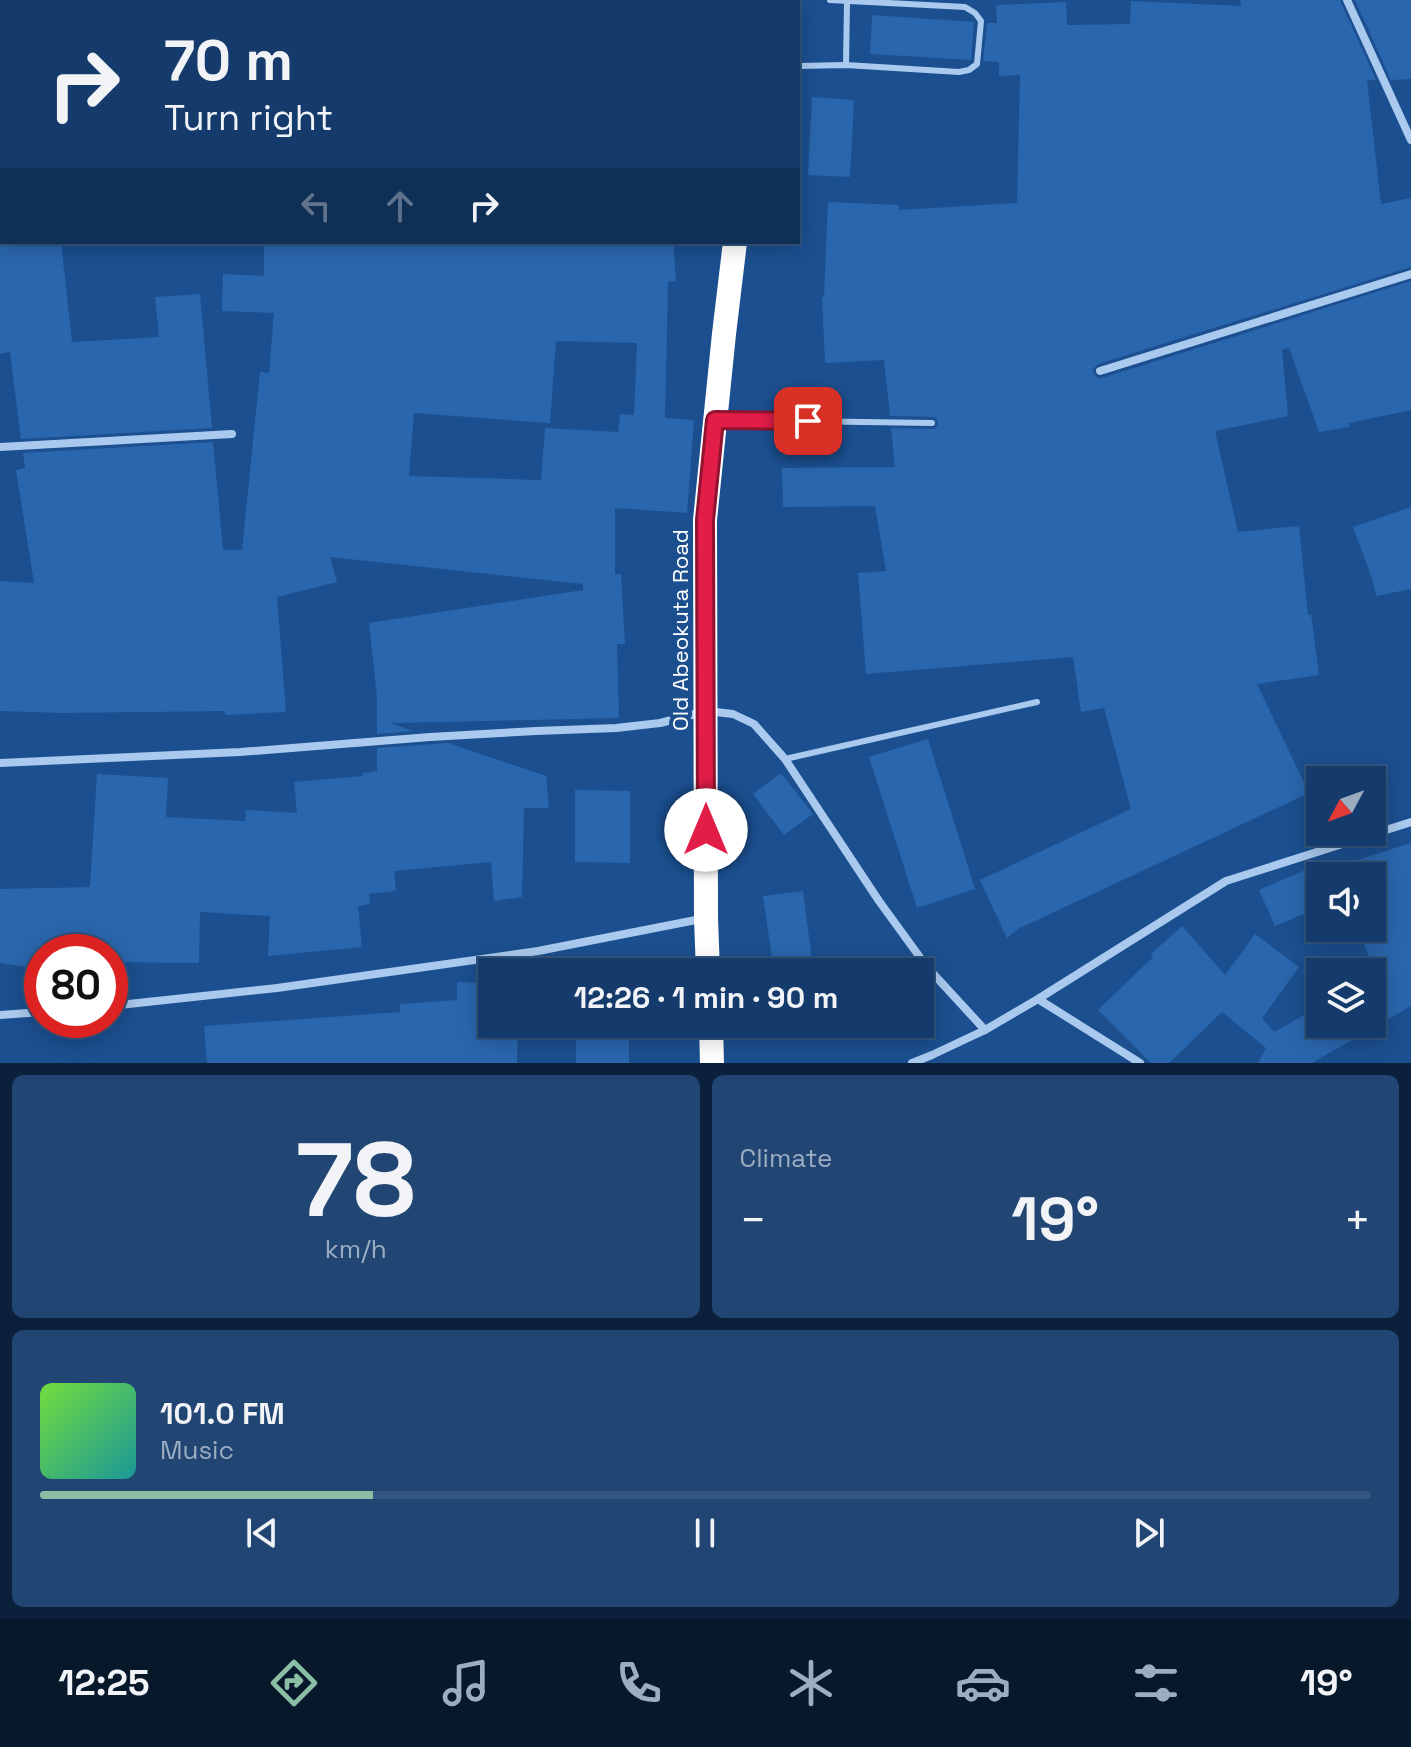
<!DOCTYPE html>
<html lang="en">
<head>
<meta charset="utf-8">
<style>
  :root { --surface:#143b6b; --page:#214673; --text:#f1f3f6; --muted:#9dadc1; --line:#33557e; --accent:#8abfa5 }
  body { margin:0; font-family:"Space Grotesk",sans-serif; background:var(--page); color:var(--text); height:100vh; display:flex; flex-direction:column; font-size:30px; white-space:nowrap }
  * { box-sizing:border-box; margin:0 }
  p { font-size:26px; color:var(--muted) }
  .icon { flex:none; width:44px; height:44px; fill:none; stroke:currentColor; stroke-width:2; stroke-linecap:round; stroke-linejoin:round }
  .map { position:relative; height:1063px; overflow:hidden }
  .side { display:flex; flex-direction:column; gap:12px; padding:12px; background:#0b203b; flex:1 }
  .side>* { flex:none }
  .hud { position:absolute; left:0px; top:0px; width:800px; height:244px; box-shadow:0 4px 20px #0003,0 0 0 2px var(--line); background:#143b6b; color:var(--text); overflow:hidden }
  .needle { width:52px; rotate:229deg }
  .tools { position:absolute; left:1306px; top:766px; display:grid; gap:16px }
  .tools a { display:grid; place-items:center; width:80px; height:80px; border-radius:0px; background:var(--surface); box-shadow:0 4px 20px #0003,0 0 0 2px var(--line); font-size:40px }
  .speed { position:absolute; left:24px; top:934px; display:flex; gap:16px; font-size:40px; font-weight:700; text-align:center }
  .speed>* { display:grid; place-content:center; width:104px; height:104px; border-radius:50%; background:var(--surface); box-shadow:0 4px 20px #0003,0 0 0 2px var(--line); line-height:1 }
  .speed .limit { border:12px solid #d22; background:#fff; color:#111 }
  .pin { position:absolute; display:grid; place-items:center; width:68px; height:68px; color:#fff; margin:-34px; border-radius:16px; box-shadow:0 4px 12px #0006 }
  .me { position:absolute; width:88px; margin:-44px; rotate:0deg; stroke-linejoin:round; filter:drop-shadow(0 0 6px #0008) }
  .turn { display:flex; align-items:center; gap:28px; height:168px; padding:0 32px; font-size:36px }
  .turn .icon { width:104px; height:104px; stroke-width:2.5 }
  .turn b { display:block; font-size:56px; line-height:68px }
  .lanes { display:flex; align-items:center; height:76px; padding:0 32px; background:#0003; justify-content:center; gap:40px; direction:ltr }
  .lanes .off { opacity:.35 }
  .big { font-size:60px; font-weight:800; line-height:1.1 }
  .side .widget { flex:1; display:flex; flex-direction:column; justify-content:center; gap:12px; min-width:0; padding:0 28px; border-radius:12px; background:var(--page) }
  .side .dial { align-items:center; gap:0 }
  .dial b { font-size:104px; line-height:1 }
  .song { display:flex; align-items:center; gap:24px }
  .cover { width:96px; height:96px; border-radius:12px; background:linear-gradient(135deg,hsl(100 70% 55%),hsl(180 70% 35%)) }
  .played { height:8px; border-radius:4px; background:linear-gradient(90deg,var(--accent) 25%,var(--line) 25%) }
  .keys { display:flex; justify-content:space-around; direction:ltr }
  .heat { display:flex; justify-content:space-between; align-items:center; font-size:44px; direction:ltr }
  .side .tiles { flex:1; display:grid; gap:12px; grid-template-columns:1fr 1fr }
  .widget:last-child { grid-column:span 2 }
  .trip { position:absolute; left:478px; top:958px; width:456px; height:80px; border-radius:0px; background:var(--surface); box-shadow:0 4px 20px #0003,0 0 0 2px var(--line); font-weight:800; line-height:80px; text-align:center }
  .tab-bar { display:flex; height:128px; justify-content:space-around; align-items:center; background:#08182b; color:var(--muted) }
  .tab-bar .icon { width:56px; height:56px }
  .tab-bar .active { color:var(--accent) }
  .tab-bar b { font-size:36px; color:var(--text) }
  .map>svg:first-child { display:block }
  .building { fill:#2a66ad; fill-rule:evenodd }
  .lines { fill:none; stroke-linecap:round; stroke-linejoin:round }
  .lane { stroke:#a9c9ee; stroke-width:6 }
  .street { stroke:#a9c9ee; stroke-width:8 }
  .highway { stroke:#fff; stroke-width:24 }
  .route-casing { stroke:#92132f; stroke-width:20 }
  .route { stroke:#e11d48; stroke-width:14 }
  .labels { text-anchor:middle; stroke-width:8; stroke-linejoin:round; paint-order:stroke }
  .street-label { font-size:22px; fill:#fff; stroke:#1b4f8f }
</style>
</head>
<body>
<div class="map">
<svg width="1411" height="1063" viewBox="0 0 1411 1063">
  <rect width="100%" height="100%" fill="#1b4f8f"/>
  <g class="building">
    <polygon points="1240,0 1340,0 1376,80 1367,80 1381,204 1411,198 1411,267 1098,364 1093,369 1094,374 1098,378 1102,378 1411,281 1411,410 1349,423 1349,427 1319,432 1289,348 1282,350 1288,416 1215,431 1238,532 1299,526 1308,615 1311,614 1319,675 1257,684 1309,793 1018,929 1007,938 980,880 1131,809 1104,708 1081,712 1073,657 866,674 858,573 886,571 875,506 783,507 782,468 895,467 891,428 932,429 936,428 938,424 937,419 933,417 890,416 884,360 825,363 822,297 824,297 828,202 899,205 899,210 1017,203 1020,75 999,76 999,62 983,61 987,23 997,23 996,5 1066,2 1067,25 1130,24 1131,1 1241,6"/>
    <polygon points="1355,0 1411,0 1411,79 1391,80"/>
    <polygon points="872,15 974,22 971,60 870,54"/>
    <polygon points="812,97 854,100 850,177 808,175"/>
    <polygon points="0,242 61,242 72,342 159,337 155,297 200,294 212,428 21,439 10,352 0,354"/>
    <path d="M264,242h409l3,39 -8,1 -3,136 29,2 -7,93 -72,-5v66h6l4,70h-8l2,74 -229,5 23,8 -36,3v-36l-8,-75 214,-33v-6l-253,-27 7,25 -60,15 9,115 -61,3v-4l-163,2 -62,-2v-130l34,2 -18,-113 9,-2 -2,-15 190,-11 10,108h19l18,-178 9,1 5,-60 -52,-2 1,-37 41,2zM556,341l81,2 -3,72 -14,-1 -2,18 -73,-4 -4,52 -132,-4 5,-63 136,10z"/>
    <polygon points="1411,507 1411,589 1376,596 1373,581 1353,527"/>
    <polygon points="928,739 975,889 917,908 869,757"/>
    <polygon points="448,743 546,776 549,808 524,808 522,897 494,901 491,862 394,871 396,891 369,894 370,904 358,906 362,947 268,956 270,916 200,912 199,963 110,962 110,952 42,952 42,969 0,963 0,889 90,887 97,774 168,778 166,817 245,821 246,810 297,813 294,782 363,776 363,773 377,771 377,748"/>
    <polygon points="781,773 813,814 784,835 753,794"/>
    <polygon points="575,790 630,791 630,863 575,862"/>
    <polygon points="1411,843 1411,1006 1312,1063 1258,1063 1266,1048 1222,1012 1169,1063 1151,1063 1098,1010 1153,957 1151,954 1182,926 1225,975 1255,934 1299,967 1262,1018 1274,1032 1320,1006 1320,1024 1372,1024 1372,978 1375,976 1359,928 1372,928 1372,876 1320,876 1320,907 1275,926 1259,890 1326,861 1329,869"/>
    <polygon points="803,891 813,967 774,972 763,896"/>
    <polygon points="662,961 662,972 576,972 576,962"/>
    <polygon points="457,982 492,983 492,1024 518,1024 517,1063 207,1063 204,1026 400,1012 400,1004 457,1000"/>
    <polygon points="576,1024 662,1024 662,1038 629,1038 629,1063 576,1063"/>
  </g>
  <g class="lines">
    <g class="lane">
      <polyline points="846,65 847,2"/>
      <polyline points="798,66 846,65 959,72 969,70 977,64 981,21 975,13 965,7 830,0"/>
      <polyline points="723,420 932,423"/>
      <polyline points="785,759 1037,702"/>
    </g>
    <g class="street">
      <polyline points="1347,0 1411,140"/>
      <polyline points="1100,371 1411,274"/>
      <polyline points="0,447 232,434"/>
      <polyline points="0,763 240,752 430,737 536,731 616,728 660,723 707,711 733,714 754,724 785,759 879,901 927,967 985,1030"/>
      <polyline points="1038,999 1140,1063"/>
      <polyline points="110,1006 277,988 538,951 701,919"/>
      <polyline points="0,1015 42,1012"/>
      <polyline points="912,1063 932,1055 985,1030 1038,999 1226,881 1411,822"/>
    </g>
    <g class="highway">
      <polyline points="766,2 767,0"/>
      <polyline points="708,972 706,918 705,520 724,334 735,242"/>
      <polyline points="711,1024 712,1063"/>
    </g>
  </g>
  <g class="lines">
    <g class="route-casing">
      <polyline id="route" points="706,830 705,520 715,420 808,421"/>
    </g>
    <use href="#route" class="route"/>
  </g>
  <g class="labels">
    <g class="street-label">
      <text transform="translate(680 630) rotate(-90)" y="8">Old Abeokuta Road</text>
    </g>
  </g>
</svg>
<div class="tools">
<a><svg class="needle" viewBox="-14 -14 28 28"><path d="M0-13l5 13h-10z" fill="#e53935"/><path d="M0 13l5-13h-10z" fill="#9dadc1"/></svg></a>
<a><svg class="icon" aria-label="sound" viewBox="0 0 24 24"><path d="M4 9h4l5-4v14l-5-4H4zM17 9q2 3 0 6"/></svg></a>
<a><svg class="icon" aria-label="layers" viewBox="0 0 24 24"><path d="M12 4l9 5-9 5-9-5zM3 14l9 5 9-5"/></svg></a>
</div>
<div class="speed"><div class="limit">80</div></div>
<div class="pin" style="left:808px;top:421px;background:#d93025"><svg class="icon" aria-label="arrive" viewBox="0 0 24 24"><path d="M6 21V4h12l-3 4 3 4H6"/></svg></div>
<svg class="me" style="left:706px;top:830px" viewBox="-20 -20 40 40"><circle r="19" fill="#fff"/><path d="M0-13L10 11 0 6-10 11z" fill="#e11d48"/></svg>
<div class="trip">12:26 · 1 min · 90 m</div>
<div class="hud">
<div class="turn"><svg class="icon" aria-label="right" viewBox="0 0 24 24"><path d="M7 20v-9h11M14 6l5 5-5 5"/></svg><div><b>70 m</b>Turn right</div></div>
<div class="lanes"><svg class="icon off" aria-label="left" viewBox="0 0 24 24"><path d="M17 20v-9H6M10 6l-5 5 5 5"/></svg><svg class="icon off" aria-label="ahead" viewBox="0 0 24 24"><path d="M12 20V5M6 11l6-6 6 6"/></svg><svg class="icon" aria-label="right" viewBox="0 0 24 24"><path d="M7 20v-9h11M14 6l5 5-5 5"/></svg></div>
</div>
</div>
<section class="side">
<div class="tiles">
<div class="widget dial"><b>78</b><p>km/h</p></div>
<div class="widget"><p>Climate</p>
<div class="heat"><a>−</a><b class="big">19°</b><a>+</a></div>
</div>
<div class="widget">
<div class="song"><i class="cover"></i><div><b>101.0 FM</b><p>Music</p></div></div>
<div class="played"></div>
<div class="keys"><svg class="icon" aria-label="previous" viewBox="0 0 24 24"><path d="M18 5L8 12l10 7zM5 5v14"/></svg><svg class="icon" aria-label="pause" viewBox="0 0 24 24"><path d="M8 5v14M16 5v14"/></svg><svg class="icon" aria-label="next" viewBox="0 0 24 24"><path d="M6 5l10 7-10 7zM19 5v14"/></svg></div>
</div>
</div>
</section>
<nav class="tab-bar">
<b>12:25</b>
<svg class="icon active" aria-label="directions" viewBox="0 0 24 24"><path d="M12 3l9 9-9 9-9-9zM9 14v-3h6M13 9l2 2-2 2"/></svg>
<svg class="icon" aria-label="music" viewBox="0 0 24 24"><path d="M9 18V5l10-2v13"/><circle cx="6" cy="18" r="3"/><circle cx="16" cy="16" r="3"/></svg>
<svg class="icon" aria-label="phone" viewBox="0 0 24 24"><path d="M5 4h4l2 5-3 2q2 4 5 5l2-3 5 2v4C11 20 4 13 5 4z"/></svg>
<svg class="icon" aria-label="climate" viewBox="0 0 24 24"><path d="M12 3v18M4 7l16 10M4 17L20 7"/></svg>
<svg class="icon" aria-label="car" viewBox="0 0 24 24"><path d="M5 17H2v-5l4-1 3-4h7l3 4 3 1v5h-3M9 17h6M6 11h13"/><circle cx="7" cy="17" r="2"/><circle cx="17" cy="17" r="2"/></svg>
<svg class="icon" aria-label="filters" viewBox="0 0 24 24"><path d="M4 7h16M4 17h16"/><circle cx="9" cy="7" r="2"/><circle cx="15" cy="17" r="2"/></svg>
<b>19°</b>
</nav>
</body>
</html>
